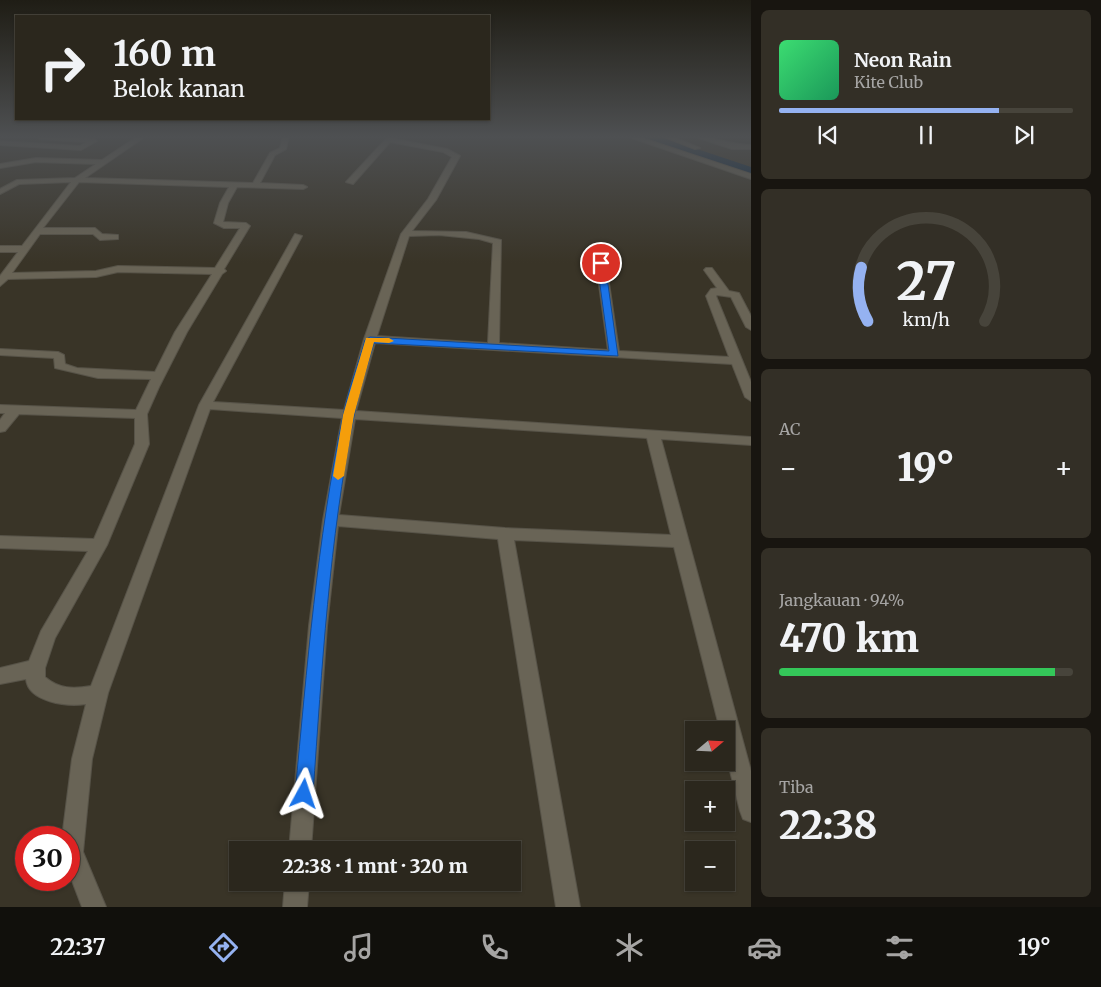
<!DOCTYPE html>
<html lang="id">
<head>
<meta charset="utf-8">
<style>
  :root { --surface:#2b271d; --page:#332f26; --text:#f1f3f6; --muted:#a6a5a4; --line:#47443b; --accent:#95b2f1 }
  body { margin:0; font-family:Merriweather,serif; background:var(--page); color:var(--text); height:100vh; display:flex; flex-direction:column; font-size:19px; white-space:nowrap }
  * { box-sizing:border-box; margin:0 }
  p { font-size:16px; color:var(--muted) }
  .icon { flex:none; width:28px; height:28px; fill:none; stroke:currentColor; stroke-width:2; stroke-linecap:round; stroke-linejoin:round }
  .map { position:relative; flex:1; overflow:hidden }
  .details { display:flex; flex-direction:column; gap:10px; padding:10px; background:#181510; width:350px }
  .details>* { flex:none }
  .hud { position:absolute; left:15px; top:15px; width:475px; height:105px; border-radius:0px; box-shadow:0 1px 4px #0004,0 0 0 1px var(--line); background:#2b271d; color:var(--text); overflow:hidden }
  .needle { width:32px; rotate:71deg }
  .controls { position:absolute; left:685px; top:721px; display:grid; gap:10px }
  .controls a { display:grid; place-items:center; width:50px; height:50px; border-radius:0px; background:var(--surface); box-shadow:0 1px 4px #0004,0 0 0 1px var(--line); font-size:25px }
  .speed { position:absolute; left:15px; top:826px; display:flex; gap:10px; font-size:25px; font-weight:700; text-align:center }
  .speed>* { display:grid; place-content:center; width:65px; height:65px; border-radius:50%; background:var(--surface); box-shadow:0 1px 4px #0004,0 0 0 1px var(--line); line-height:1 }
  .speed .limit { border:8px solid #d22; background:#fff; color:#111 }
  .pin { position:absolute; display:grid; place-items:center; width:42px; height:42px; color:#fff; margin:-21px; border:2px solid #fff; border-radius:50%; box-shadow:0 1px 5px #0007 }
  .me { position:absolute; width:55px; margin:-28px; rotate:5deg; stroke-linejoin:round; filter:drop-shadow(0 0 4px #0008) }
  .turn { display:flex; align-items:center; gap:18px; height:105px; padding:0 15px; font-size:22px }
  .turn .icon { width:65px; height:65px; stroke-width:2.5 }
  .turn b { display:block; font-size:35px; line-height:42px }
  .big { font-size:38px; font-weight:800; line-height:1.1 }
  .details .widget { flex:1; display:flex; flex-direction:column; justify-content:center; gap:8px; min-width:0; padding:0 18px; border-radius:8px; background:var(--page) }
  .details .dial { align-items:center; gap:0 }
  .dial svg { height:130px; overflow:visible; fill:none; stroke:var(--line); stroke-width:7; stroke-linecap:round; text-anchor:middle }
  .dial text { fill:var(--text); stroke:none }
  .song { display:flex; align-items:center; gap:15px }
  .cover { width:60px; height:60px; border-radius:8px; background:linear-gradient(135deg,hsl(140 70% 55%),hsl(150 70% 35%)) }
  .played { height:5px; border-radius:2px; background:linear-gradient(90deg,var(--accent) 75%,var(--line) 75%) }
  .keys { display:flex; justify-content:space-around; direction:ltr }
  .heat { display:flex; justify-content:space-between; align-items:center; font-size:28px; direction:ltr }
  .charge { height:8px; border-radius:4px; background:linear-gradient(90deg,#34c759 94%,var(--line) 0) }
  .trip { position:absolute; left:229px; top:841px; width:292px; height:50px; border-radius:0px; background:var(--surface); box-shadow:0 1px 4px #0004,0 0 0 1px var(--line); font-weight:800; line-height:50px; text-align:center }
  .dock { display:flex; height:80px; justify-content:space-around; align-items:center; background:#11100c; color:var(--muted) }
  .dock .icon { width:35px; height:35px }
  .dock .active { color:var(--accent) }
  .dock b { font-size:22px; color:var(--text) }
  main { display:flex; flex:1; min-height:0 }
  .map>svg:first-child { display:block }
  .lines { fill:none; stroke-linecap:round; stroke-linejoin:round }
  .canal { fill:#012243; fill-rule:evenodd }
  .minor-casing { stroke:#575348; stroke-width:2 }
  .minor { fill:#696456; fill-rule:evenodd }
  .route { fill:#1a73e8; stroke:#114b97 }
  .slow { fill:#f59e0b }
</style>
</head>
<body>
<main>
<div class="map">
<svg width="751" height="907" viewBox="0 0 751 907">
  <rect width="100%" height="100%" fill="#393427"/>
  <g class="lines">
    <polygon class="canal" points="640,136 658,136 751,167 751,175"/>
    <g class="minor-casing">
      <g id="minor">
        <polygon points="37,136 94,139 97,141 81,150 0,145 0,141 80,146 86,142 40,139"/>
        <path d="M138,136h8l-61,42 168,5 17,-30 10,-5 3,-12h6l-3,13 -11,6 -15,28 43,2 4,2 -4,2 -66,-2 -9,16 -5,19 23,1 4,3 -26,43 2,2 -4,3 -35,58 -28,55 -12,27 2,30 -42,101 -52,93 -10,30v9c14,12 28,12 46,9l108,-281 96,-171 7,2 -89,166 131,8 20,-71 37,-105 27,-35 24,-42 -9,-5 -53,-10 -37,42 -7,-2 39,-42 5,-2 57,11 13,7 -24,44 -24,31 54,1 35,8 -2,103 109,7 -12,-87 5,-3 5,3 13,88 110,6 -23,-61 5,-7 6,-1 -13,-18 2,-2h6l17,23 10,2 12,23v14l-5,-3 -15,-30 -14,-2 -1,1 35,86v19l-6,-4 -13,-33 -357,-21 -19,68 395,26v8l-90,-6 90,332v51l-8,-3 -3,-8 -14,-56v-25h-6l-46,-183 -160,-7 66,367h-24l-58,-368 -160,-13 -11,100 -16,224h-22l20,-224 14,-106 19,-102 -132,-9 -102,284 -16,66 -9,93 23,55h-24l-13,-34v-35h-7l10,-79 14,-55c-19,3 -58,-2 -60,-25l-26,5v-16l29,-7 12,-30 47,-80 -88,-3v-12l94,3 41,-95v-26l-116,-4 -14,17 -5,1v-12l5,-7h-5v-8l136,5 15,-31 -53,-1 -43,-10 -1,-10 -54,-3v-6l58,3 6,3 1,9 12,4 78,4 20,-40 37,-58 -94,-2 -22,5 -88,2 -8,7v-10l18,-24h-18v-6h22l49,-64 -52,2 -19,10v-5l17,-9 58,-2 21,-14 -60,-2 -36,6v-4l36,-6 66,2zM79,182l150,5 -9,16 -6,20 10,5h16l-25,40 -97,-2 -22,5 -84,2 28,-39h53l7,6 18,-1v-4l-16,-1 -7,-6h-52zM439,235l40,4 14,4 -5,100 -111,-7 32,-100zM355,419l292,19 24,97 -166,-7 -166,-13z"/>
        <polygon points="626,136 636,136 751,174 751,179"/>
        <polygon points="662,136 671,136 700,148 695,149"/>
        <path d="M693,136c20,0 36,9 58,9v4h-19z"/>
        <polygon points="285,882 309,882 307,907 283,907"/>
      </g>
    </g>
    <use href="#minor" class="minor"/>
  </g>
  <linearGradient id="sky" x2="0" y2="1"><stop stop-color="#1f1d15"/><stop offset="0.52" stop-color="#4e5052"/><stop offset="1" stop-color="#4e5052" stop-opacity="0"/></linearGradient>
  <rect width="751" height="263" fill="url(#sky)"/>
  <path class="route" d="M601,261l4,2 13,93 -244,-13c-7,24 -15,48 -20,73 -25,125 -32,252 -41,378l-3,6 -6,3 -6,-3 -3,-6c12,-126 22,-253 48,-378 5,-25 15,-51 22,-76l5,-3 239,14 -12,-88z"/>
  <polygon class="slow" points="366,338 389,338 394,341 389,343 374,342 354,415 344,476 338,480 333,476 343,415"/>
</svg>
<div class="controls">
<a><svg class="needle" viewBox="-14 -14 28 28"><path d="M0-13l5 13h-10z" fill="#e53935"/><path d="M0 13l5-13h-10z" fill="#a6a5a4"/></svg></a>
<a>+</a>
<a>−</a>
</div>
<div class="speed"><div class="limit">30</div></div>
<div class="pin" style="left:601px;top:263px;background:#d93025"><svg class="icon" aria-label="arrive" viewBox="0 0 24 24"><path d="M6 21V4h12l-3 4 3 4H6"/></svg></div>
<svg class="me" style="left:304px;top:794px" viewBox="-20 -20 40 40"><path d="M0-17L14 15 0 8-14 15z" fill="#1a73e8" stroke="#fff" stroke-width="4"/></svg>
<div class="trip">22:38 · 1 mnt · 320 m</div>
<div class="hud">
<div class="turn"><svg class="icon" aria-label="right" viewBox="0 0 24 24"><path d="M7 20v-9h11M14 6l5 5-5 5"/></svg><div><b>160 m</b>Belok kanan</div></div>
</div>
</div>
<section class="details">
<div class="widget">
<div class="song"><i class="cover"></i><div><b>Neon Rain</b><p>Kite Club</p></div></div>
<div class="played"></div>
<div class="keys"><svg class="icon" aria-label="previous" viewBox="0 0 24 24"><path d="M18 5L8 12l10 7zM5 5v14"/></svg><svg class="icon" aria-label="pause" viewBox="0 0 24 24"><path d="M8 5v14M16 5v14"/></svg><svg class="icon" aria-label="next" viewBox="0 0 24 24"><path d="M6 5l10 7-10 7zM19 5v14"/></svg></div>
</div>
<div class="widget dial"><svg viewBox="0 0 100 80">
<path d="M14 69A42 42 0 1 1 86 69"/>
<path d="M14 69A42 42 0 0 1 10 36" stroke="#95b2f1"/>
<text x="50" y="56" font-size="32" font-weight="700">27</text>
<text x="50" y="72" font-size="11">km/h</text>
</svg></div>
<div class="widget"><p>AC</p>
<div class="heat"><a>−</a><b class="big">19°</b><a>+</a></div>
</div>
<div class="widget"><p>Jangkauan · 94%</p><b class="big">470 km</b><div class="charge"></div></div>
<div class="widget"><p>Tiba</p><b class="big">22:38</b></div>
</section>
</main>
<nav class="dock">
<b>22:37</b>
<svg class="icon active" aria-label="directions" viewBox="0 0 24 24"><path d="M12 3l9 9-9 9-9-9zM9 14v-3h6M13 9l2 2-2 2"/></svg>
<svg class="icon" aria-label="music" viewBox="0 0 24 24"><path d="M9 18V5l10-2v13"/><circle cx="6" cy="18" r="3"/><circle cx="16" cy="16" r="3"/></svg>
<svg class="icon" aria-label="phone" viewBox="0 0 24 24"><path d="M5 4h4l2 5-3 2q2 4 5 5l2-3 5 2v4C11 20 4 13 5 4z"/></svg>
<svg class="icon" aria-label="climate" viewBox="0 0 24 24"><path d="M12 3v18M4 7l16 10M4 17L20 7"/></svg>
<svg class="icon" aria-label="car" viewBox="0 0 24 24"><path d="M5 17H2v-5l4-1 3-4h7l3 4 3 1v5h-3M9 17h6M6 11h13"/><circle cx="7" cy="17" r="2"/><circle cx="17" cy="17" r="2"/></svg>
<svg class="icon" aria-label="filters" viewBox="0 0 24 24"><path d="M4 7h16M4 17h16"/><circle cx="9" cy="7" r="2"/><circle cx="15" cy="17" r="2"/></svg>
<b>19°</b>
</nav>
</body>
</html>
